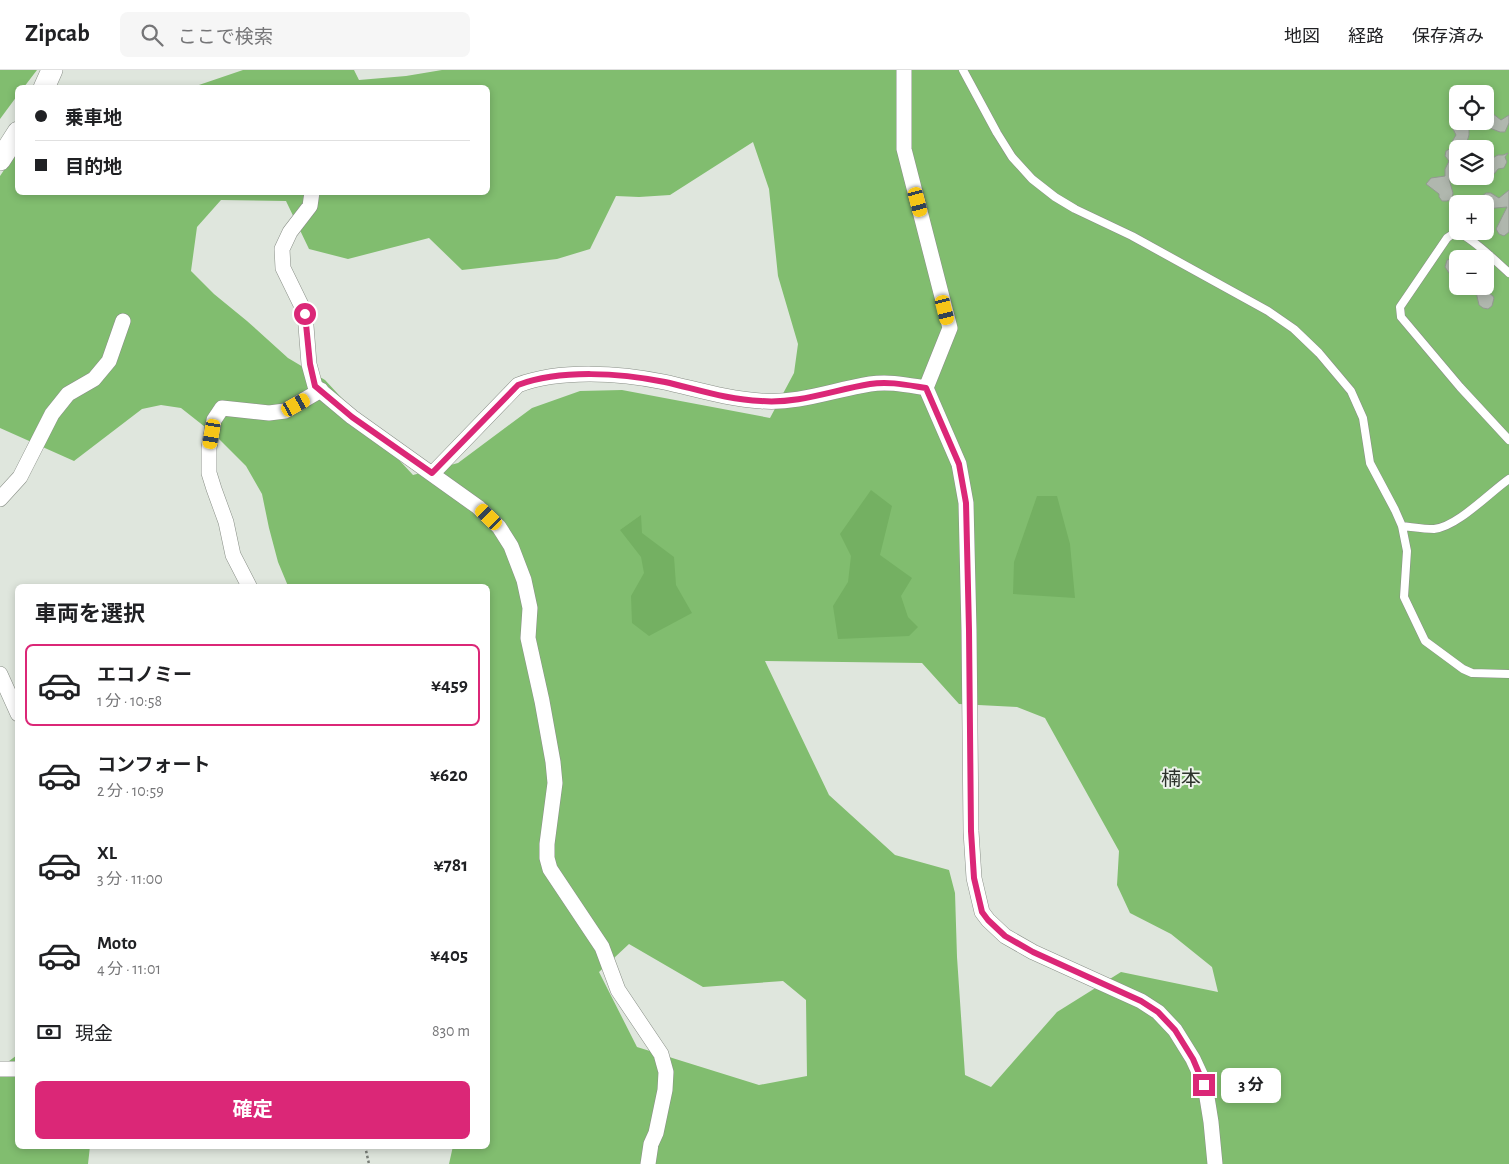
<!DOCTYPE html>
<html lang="ja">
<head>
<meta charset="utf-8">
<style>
  :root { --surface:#fff; --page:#f6f6f6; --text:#202124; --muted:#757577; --line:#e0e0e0; --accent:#db2777 }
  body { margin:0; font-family:"Alegreya Sans","Noto Sans JP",sans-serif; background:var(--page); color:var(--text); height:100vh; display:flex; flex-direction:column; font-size:19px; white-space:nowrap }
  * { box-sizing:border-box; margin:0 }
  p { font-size:16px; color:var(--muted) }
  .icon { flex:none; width:28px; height:28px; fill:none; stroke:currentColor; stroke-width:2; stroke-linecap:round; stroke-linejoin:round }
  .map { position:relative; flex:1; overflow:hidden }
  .side { position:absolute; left:15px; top:514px; width:475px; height:565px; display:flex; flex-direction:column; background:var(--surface); border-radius:8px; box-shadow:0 2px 8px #0003 }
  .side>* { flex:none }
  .guide { position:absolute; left:15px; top:15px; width:475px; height:110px; border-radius:8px; box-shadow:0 2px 8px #0003; display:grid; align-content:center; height:110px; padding:0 20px; background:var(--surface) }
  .controls { position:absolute; left:1449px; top:15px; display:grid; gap:10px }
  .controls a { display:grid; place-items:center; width:45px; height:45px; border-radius:8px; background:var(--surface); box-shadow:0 2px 8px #0003; font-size:25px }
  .end { position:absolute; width:22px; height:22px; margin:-11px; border:6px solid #db2777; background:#fff; box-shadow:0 0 0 2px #fff }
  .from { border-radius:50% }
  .bubble { position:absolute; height:35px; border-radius:8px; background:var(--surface); box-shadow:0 2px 8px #0003; font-size:16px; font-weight:700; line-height:35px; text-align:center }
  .car { position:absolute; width:15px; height:30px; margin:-15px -8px; border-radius:6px; box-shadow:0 0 4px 1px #0007; background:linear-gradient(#f5c518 24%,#345 0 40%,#f5c518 0 76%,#345 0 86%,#f5c518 0) }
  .guide b { display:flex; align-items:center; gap:18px; height:48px; font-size:19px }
  .guide b+b { border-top:1px solid var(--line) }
  .guide i { width:12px; height:12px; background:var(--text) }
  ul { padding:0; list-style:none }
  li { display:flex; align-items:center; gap:15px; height:82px; margin:0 10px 8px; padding:0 10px; border:2px solid transparent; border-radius:8px }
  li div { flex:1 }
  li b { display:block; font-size:19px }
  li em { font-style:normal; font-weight:700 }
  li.current { border-color:var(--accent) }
  li>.icon { width:45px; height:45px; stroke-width:1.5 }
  h2 { padding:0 20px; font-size:22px; line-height:60px }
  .pay { display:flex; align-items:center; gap:12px; height:55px; padding:0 20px; font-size:19px }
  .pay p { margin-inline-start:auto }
  .primary-button { display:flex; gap:10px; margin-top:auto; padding:10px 20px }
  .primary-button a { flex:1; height:58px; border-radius:8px; background:var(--accent); color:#fff; font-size:20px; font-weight:700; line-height:58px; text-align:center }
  header { display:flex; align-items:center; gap:30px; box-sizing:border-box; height:70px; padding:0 25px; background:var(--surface); border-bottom:1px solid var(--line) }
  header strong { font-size:24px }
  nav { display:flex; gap:28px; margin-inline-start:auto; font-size:18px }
  .search { width:350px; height:45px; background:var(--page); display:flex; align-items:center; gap:12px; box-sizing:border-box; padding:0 18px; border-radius:8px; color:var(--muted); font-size:19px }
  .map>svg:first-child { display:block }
</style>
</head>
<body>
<header>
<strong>Zipcab</strong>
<div class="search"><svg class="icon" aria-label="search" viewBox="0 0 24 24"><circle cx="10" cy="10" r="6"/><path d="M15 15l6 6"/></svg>ここで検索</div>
<nav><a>地図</a><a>経路</a><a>保存済み</a></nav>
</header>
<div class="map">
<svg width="1509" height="1094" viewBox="0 0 1509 1094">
  <rect width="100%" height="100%" fill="#dfe6dd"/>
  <path fill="#81bd6f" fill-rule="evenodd" d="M0 0H37L24 17 18 18 17 26 0 49Z
    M243 0H354L359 10 406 6 442 0H1509V1094H449L453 1076H488V516H288L278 492 269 458 262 424 246 396 214 364 181 338 161 335 142 339 74 391 0 358V106L17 81 18 122H488V18L193 17ZM1458 24H1485V51H1458ZM753 72 769 119 778 206 798 274 794 303 770 348 622 320 580 321 532 338 458 393 413 405 325 310 288 288 247 251 214 224 191 201 197 157 221 130 286 131 309 179 348 189 429 168 462 200 557 189 590 179 616 126 639 127 670 125ZM1458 79H1485V106H1458ZM1458 134H1485V161H1458ZM1458 189H1485V216H1458ZM765 591 922 593 959 634 1017 637 1045 648 1119 781 1117 815 1130 843 1171 864 1212 897 1218 922 1121 902 1057 942 991 1017 965 1005 957 887 955 823 949 800 895 785 829 725ZM629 874 703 917 783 911 806 930 807 1006 759 1015 637 977 599 902Z
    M17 985 18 1076H90L88 1094H0V998Z"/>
  <path fill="#74b062" d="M871 420 892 436 880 485 912 508 901 526 908 547 918 557 909 566 838 569 833 536 848 512 851 486 840 464Z
    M1037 426H1057L1070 474 1075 528 1013 524 1014 492Z
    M641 445 642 463 674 487 676 515 692 543 649 566 632 553 631 526 644 503 641 487 620 460Z"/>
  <path fill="#b0b7ae" stroke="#929990" d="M1492 43 1501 50 1509 45V53L1505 62H1500L1487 57 1483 51H1485V47L1487 45Z
    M1452 51H1469V65L1467 72 1466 79H1458V107L1449 109 1453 123 1452 129 1447 131H1442L1439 127V124L1426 114 1431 108 1445 106V99L1449 91 1445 86 1446 81 1451 78 1453 70 1456 65 1453 59Z
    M1508 83 1505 87 1507 92 1504 98 1498 99 1495 103 1490 106 1485 102V94L1493 90 1494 87 1498 85H1503Z
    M1509 120V162L1504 166 1499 164 1496 159 1507 137 1485 139V134H1481L1480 131 1482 126 1486 123H1491L1499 128Z
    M1458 187V204L1449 203 1445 197 1447 190Z
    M1476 222 1489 223 1493 226 1494 228 1492 236 1488 239 1483 238 1479 235Z"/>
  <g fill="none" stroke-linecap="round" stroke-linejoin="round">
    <defs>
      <path id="lane" d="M963 0 997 63 1012 87 1032 109 1055 127 1075 139 1132 166 1268 241 1294 259 1319 283 1351 321 1363 348 1370 393 1395 440 1402 456 1407 481 1404 527 1425 571 1463 599 1472 603 1509 604
        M1509 203C1499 194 1469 165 1458 163 1454 163 1451 165 1447 168L1400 237 1401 247 1460 317 1509 370
        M1402 456C1412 457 1423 459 1434 459 1457 457 1489 423 1509 409"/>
      <path id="street" d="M904 0V79L950 258 926 318 959 394 966 433 969 560 971 761 974 808 982 842 988 850 1005 866 1033 882 1141 931 1158 942 1175 960 1193 989 1205 1015 1211 1052 1215 1094
        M312 122 310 136 290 162 282 179 283 198 305 243 309 294 315 316 352 347 478 437 499 457 511 476 524 510 530 538 528 568 542 631 553 692 555 713 547 774V788L550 799 602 877 618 920 661 984 666 1002 665 1020 656 1063 651 1074 648 1094
        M433 403 518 315C561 299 620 303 664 312 696 319 728 329 761 331 799 334 833 320 870 314 889 311 907 315 926 318
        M0 429 20 407 52 344 68 324 94 309 109 291 123 251
        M249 516 233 485 226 452 214 419 209 403V378L214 350 222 338 269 343 285 341 321 320
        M0 604 18 644
        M0 999H18"/>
      <path id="secondary" d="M44 18 52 0
        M0 90 18 62"/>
    </defs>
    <use href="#lane" stroke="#898f87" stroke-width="9"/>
    <use href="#street" stroke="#898f87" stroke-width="16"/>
    <use href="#secondary" stroke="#898f87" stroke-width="22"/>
    <path stroke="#787d77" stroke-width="2.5" stroke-dasharray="2.5 2.5" stroke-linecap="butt" d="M365 1076 369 1094"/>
    <use href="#lane" stroke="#fff" stroke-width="8"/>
    <use href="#street" stroke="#fff" stroke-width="15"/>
    <use href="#secondary" stroke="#fff" stroke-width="21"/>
  </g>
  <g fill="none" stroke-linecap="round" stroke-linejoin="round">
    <path stroke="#db2777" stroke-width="6" d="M305 244 310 294 315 316 352 347 432 403 518 315C561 299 620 303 665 312 696 319 728 330 761 331 799 334 833 320 870 314 889 311 907 315 926 318L959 394 966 433 969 560 971 761 974 808 982 842 988 850 1005 866 1033 882 1141 931 1158 942 1175 960 1193 989 1204 1015"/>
  </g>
  <g text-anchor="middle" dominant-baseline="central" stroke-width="4" stroke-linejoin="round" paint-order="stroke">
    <g font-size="20" fill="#2c322b" stroke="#ecf3ea">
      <text x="1181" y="709">楠本</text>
    </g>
  </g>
</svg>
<div class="controls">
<a><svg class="icon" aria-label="locate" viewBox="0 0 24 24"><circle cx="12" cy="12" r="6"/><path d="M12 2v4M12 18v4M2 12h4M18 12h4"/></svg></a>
<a><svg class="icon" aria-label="layers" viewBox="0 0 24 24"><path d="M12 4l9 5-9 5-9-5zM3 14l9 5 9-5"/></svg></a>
<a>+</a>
<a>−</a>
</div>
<i class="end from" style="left:305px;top:244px"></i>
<i class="end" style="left:1204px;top:1015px"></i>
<div class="bubble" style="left:1221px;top:998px;width:60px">3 分</div>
<i class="car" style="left:918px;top:132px;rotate:165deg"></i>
<i class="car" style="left:945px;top:240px;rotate:166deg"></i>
<i class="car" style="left:296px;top:335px;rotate:61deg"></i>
<i class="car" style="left:212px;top:364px;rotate:190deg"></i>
<i class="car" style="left:489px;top:447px;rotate:314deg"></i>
<div class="guide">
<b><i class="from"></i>乗車地</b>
<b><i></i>目的地</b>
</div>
<section class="side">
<h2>車両を選択</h2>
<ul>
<li class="current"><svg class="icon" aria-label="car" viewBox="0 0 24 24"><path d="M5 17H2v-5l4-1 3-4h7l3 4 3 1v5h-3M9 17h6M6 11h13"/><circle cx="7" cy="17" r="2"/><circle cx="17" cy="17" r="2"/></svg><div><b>エコノミー</b><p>1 分 · 10:58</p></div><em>¥459</em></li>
<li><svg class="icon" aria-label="car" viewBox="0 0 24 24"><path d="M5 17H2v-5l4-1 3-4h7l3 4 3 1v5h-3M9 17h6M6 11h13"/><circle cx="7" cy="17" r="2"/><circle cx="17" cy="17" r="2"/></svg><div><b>コンフォート</b><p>2 分 · 10:59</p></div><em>¥620</em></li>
<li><svg class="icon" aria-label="car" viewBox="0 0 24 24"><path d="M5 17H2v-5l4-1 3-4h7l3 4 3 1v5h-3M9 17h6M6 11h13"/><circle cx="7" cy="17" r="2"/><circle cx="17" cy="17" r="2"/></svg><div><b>XL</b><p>3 分 · 11:00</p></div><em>¥781</em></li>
<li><svg class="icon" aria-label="car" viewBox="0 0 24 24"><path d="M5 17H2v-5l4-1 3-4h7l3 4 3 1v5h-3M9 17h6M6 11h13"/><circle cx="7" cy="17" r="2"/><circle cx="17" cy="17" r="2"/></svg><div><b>Moto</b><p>4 分 · 11:01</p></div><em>¥405</em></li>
</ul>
<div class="pay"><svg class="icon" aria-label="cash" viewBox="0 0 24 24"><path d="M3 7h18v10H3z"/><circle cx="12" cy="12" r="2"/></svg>現金<p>830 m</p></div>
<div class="primary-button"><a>確定</a></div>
</section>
</div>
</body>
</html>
